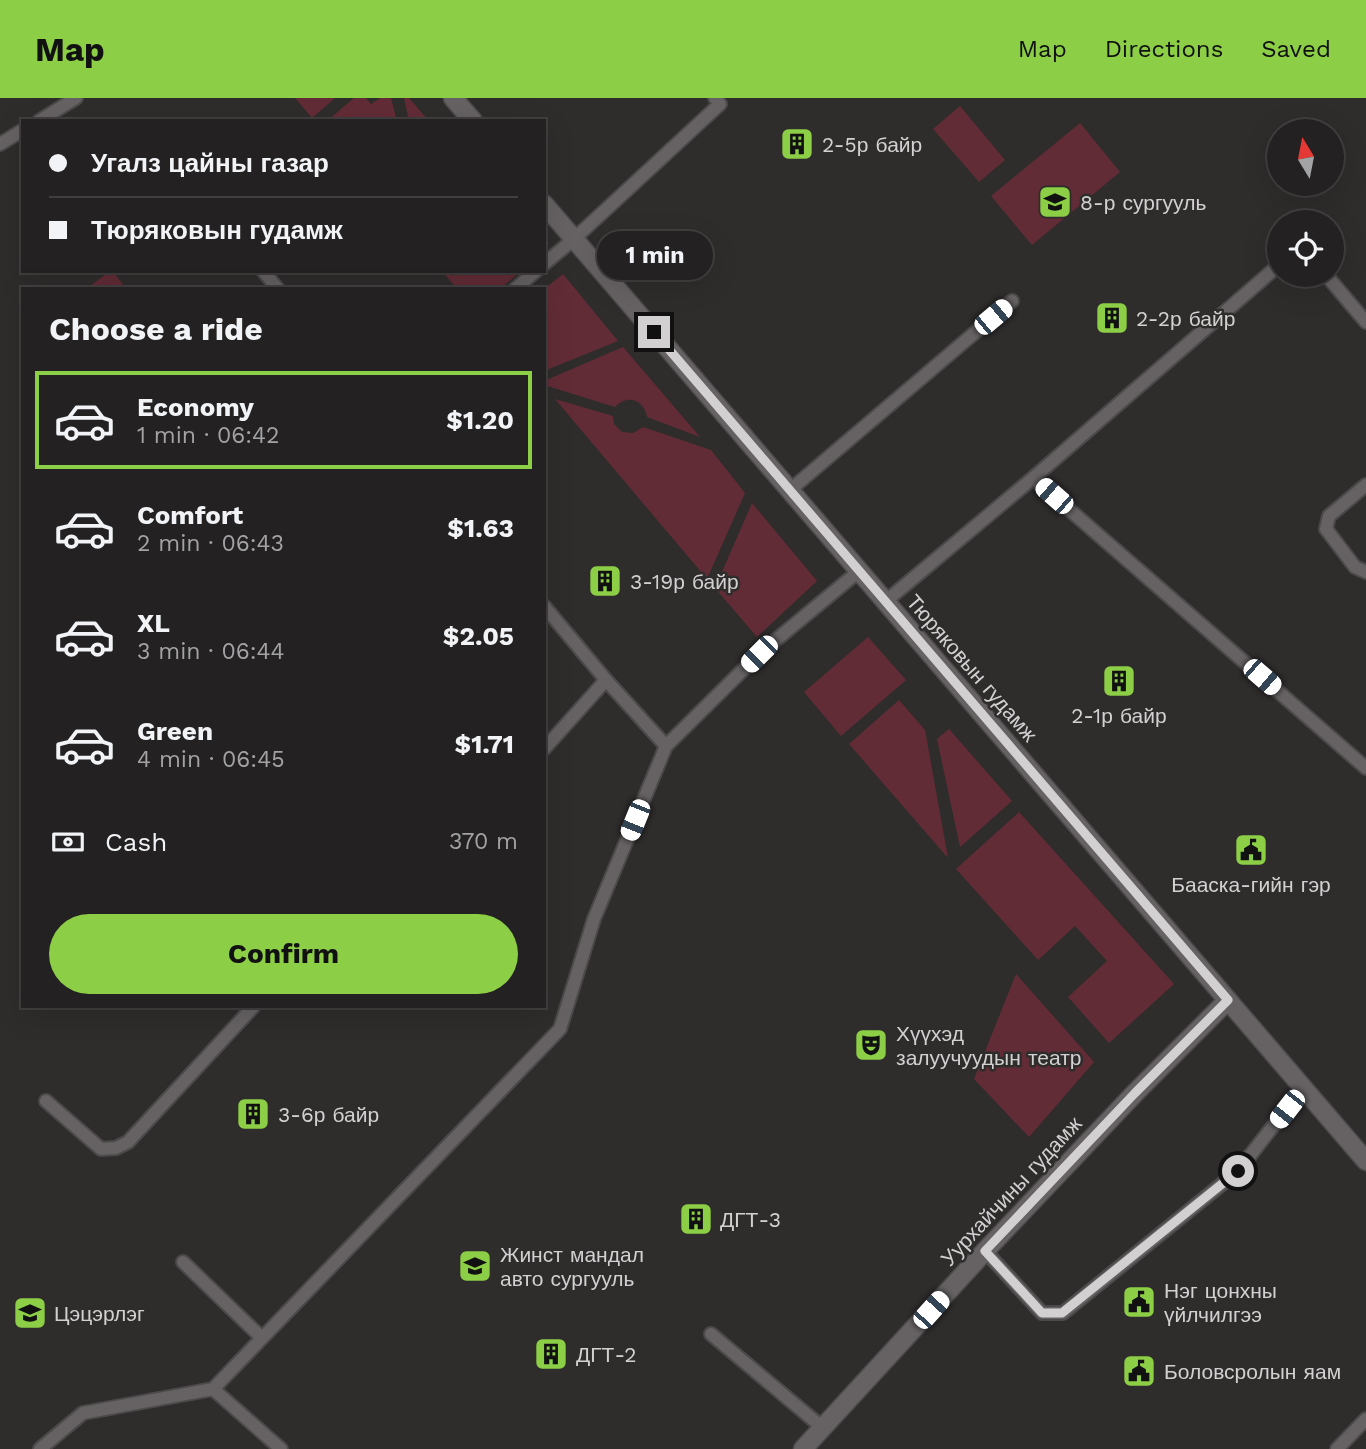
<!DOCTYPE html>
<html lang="en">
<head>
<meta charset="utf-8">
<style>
  :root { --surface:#232121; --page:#2f2e2e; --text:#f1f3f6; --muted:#a3a3a5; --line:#403e3f; --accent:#8cce45 }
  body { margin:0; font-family:"Work Sans",sans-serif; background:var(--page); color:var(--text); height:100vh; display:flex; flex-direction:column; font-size:26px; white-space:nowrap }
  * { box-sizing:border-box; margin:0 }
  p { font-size:23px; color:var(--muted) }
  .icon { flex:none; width:38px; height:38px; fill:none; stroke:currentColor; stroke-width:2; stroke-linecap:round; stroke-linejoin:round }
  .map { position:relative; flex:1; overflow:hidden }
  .side { position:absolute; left:21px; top:189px; width:525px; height:721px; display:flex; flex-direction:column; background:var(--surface); border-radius:0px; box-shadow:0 7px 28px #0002,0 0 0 2px var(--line) }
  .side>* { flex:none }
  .banner { position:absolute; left:21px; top:21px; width:525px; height:154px; border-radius:0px; box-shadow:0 7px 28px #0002,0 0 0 2px var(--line); display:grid; align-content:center; height:154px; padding:0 28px; background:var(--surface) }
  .needle { width:46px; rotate:350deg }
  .fabs { position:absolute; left:1267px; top:21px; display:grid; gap:14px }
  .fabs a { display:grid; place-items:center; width:77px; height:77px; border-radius:50%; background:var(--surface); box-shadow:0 7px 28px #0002,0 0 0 2px var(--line); font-size:35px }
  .end { position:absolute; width:32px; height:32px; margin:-16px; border:9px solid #d2d0d1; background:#111; box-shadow:0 0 0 4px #111 }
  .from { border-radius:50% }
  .bubble { position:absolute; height:49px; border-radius:24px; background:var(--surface); box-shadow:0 7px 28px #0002,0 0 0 2px var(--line); font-size:23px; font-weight:700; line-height:49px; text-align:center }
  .car { position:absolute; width:21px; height:42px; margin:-21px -10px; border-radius:9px; box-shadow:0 0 5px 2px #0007; background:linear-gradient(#fff 24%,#345 0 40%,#fff 0 76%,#345 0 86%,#fff 0) }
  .banner b { display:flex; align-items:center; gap:24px; height:66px; font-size:26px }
  .banner b+b { border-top:2px solid var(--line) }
  .banner i { width:18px; height:18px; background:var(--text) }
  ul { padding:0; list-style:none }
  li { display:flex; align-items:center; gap:21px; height:98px; margin:0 14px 10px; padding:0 14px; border:4px solid transparent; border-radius:0px }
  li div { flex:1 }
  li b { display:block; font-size:26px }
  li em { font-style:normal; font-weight:700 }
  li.selected { border-color:var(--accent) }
  li>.icon { width:63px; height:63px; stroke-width:1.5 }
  h2 { padding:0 28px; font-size:32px; line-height:84px }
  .pay { display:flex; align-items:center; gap:18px; height:77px; padding:0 28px; font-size:26px }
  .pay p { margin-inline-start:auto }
  .action { display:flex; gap:14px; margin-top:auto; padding:14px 28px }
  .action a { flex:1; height:80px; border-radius:42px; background:var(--accent); color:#111; font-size:28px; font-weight:700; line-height:80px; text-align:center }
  header { display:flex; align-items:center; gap:42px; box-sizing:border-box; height:98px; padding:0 35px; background:var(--accent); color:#111 }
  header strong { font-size:33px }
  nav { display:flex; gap:38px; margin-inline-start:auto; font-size:24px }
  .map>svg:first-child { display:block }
</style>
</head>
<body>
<header>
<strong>Map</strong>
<nav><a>Map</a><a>Directions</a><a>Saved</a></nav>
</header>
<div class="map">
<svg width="1366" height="1351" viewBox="0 0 1366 1351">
  <rect width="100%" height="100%" fill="#2f2c2c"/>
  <path fill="#622c36" d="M295 0H335L312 20Z
    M354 0H366L371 6 380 0H391L397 23H327Z
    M404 0H409L429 23H409Z
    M960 8 1005 62 979 84 933 31Z
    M1080 25 1120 74 1032 147 991 98Z
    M110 173H113L126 191H86Z
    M442 173H521L500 191H457Z
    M563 176 618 243 544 273V191Z
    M623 249 700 339 647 319C644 301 627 296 615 309L544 287V283Z
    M555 301 613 318 614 326 622 334 633 335 643 329 711 352 745 395 707 481Z
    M752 405 817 483 757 539 715 490Z
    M868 539 906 582 841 638 804 594Z
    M899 602 925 632 948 760 849 646Z
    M949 631 1012 703 960 749 937 641Z
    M1019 714 1174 886 1109 945 1068 899 1107 863 1075 828 1038 862 956 771Z
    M1016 876 1094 964 1029 1039 974 981Z"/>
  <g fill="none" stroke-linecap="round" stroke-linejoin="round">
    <defs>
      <path id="service" d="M39 23 76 0
        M0 46 23 32
        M544 166 574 141 720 6 715 0
        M263 173 278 191
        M1326 177 1366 224
        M515 191 536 173
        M1033 380 1366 670
        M1366 387 1329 418 1326 431 1355 469 1366 474
        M790 392 1012 203
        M886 503 1033 380 1279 167
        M544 508 606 582 666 648 759 556 859 473
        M544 651 606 582
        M46 1003 101 1051 116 1050 128 1044 254 908
        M985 1153 1042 1215H1063L1238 1073 1303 990
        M183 1164 262 1240
        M711 1236 823 1330
        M213 1291 281 1351
        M40 1351 83 1315 213 1291 560 931 594 821 666 648
        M1337 1351 1366 1321"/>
      <path id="minor" d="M453 0 473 23
        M544 106 1366 1063
        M803 1351 985 1153 1135 995 1228 902"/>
    </defs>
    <use href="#service" stroke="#4b4949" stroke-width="16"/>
    <use href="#minor" stroke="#4b4949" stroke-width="21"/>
    <use href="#service" stroke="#666263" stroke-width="12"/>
    <use href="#minor" stroke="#666263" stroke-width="18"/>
  </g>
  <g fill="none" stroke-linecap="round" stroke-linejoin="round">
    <path stroke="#d2d0d1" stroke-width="9" d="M654 234 1228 902 1135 995 985 1153 1042 1215H1062L1238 1073"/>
  </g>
  <defs>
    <symbol id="building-square" viewBox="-11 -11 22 22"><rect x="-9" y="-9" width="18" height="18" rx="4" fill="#8cce45" stroke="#2f2c2c"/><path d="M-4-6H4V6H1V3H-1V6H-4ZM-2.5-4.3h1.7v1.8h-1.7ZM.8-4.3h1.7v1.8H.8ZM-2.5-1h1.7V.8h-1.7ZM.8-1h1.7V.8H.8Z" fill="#111"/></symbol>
    <symbol id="school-square" viewBox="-11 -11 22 22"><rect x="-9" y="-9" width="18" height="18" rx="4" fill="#8cce45" stroke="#2f2c2c"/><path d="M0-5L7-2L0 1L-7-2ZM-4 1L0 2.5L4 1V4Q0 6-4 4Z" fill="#111"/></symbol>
    <symbol id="civic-square" viewBox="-11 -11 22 22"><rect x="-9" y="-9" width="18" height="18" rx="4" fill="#8cce45" stroke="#2f2c2c"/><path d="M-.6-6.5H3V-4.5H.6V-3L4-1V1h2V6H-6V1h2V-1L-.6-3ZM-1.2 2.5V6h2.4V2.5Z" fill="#111"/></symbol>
    <symbol id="theatre-square" viewBox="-11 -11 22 22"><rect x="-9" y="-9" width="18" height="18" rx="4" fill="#8cce45" stroke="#2f2c2c"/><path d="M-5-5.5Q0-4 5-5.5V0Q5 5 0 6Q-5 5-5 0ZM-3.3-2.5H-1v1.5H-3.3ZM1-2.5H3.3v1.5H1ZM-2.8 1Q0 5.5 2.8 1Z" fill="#111"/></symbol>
  </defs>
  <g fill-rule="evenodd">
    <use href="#building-square" x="778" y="27" width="38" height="38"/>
    <use href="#school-square" x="1036" y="85" width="38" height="38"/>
    <use href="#building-square" x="1093" y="201" width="38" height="38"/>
    <use href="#building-square" x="586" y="464" width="38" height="38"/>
    <use href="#building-square" x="1100" y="564" width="38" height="38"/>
    <use href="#civic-square" x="1232" y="733" width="38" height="38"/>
    <use href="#theatre-square" x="852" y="928" width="38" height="38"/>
    <use href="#building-square" x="234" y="997" width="38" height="38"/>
    <use href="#building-square" x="677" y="1102" width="38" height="38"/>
    <use href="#school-square" x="456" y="1149" width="38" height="38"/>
    <use href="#civic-square" x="1120" y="1185" width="38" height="38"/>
    <use href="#school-square" x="11" y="1196" width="38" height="38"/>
    <use href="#building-square" x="532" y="1237" width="38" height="38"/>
    <use href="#civic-square" x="1120" y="1254" width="38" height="38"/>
  </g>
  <g text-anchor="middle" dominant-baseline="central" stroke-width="5" stroke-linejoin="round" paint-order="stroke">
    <g font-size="21" fill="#d2d0d1" stroke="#2f2c2c" text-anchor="start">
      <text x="822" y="46">2-5р байр</text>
      <text x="1080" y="104">8-р сургууль</text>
      <text x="1136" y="220">2-2р байр</text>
      <text x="630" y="483">3-19р байр</text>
      <text x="1119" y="617" text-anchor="middle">2-1р байр</text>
      <text x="1251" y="786" text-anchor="middle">Бааска-гийн гэр</text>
      <text x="896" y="935">Хүүхэд<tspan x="896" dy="24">залуучуудын театр</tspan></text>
      <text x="278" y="1016">3-6р байр</text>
      <text x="720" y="1121">ДГТ-3</text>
      <text x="500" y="1156">Жинст мандал<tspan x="500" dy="24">авто сургууль</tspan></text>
      <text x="1164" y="1192">Нэг цонхны<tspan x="1164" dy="24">үйлчилгээ</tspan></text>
      <text x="54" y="1215">Цэцэрлэг</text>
      <text x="576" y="1256">ДГТ-2</text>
      <text x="1164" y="1273">Боловсролын яам</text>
    </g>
    <g font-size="21" fill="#d2d0d1" stroke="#2f2c2c">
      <text transform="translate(972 570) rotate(49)">Тюряковын гудамж</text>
      <text transform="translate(1011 1093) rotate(-47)">Уурхайчины гудамж</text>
    </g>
  </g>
</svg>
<div class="fabs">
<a><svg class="needle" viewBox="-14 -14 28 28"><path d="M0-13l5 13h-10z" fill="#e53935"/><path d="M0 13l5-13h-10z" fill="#a3a3a5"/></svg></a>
<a><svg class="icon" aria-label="locate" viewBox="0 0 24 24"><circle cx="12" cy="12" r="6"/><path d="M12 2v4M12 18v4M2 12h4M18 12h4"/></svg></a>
</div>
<i class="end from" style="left:1238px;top:1073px"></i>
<i class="end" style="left:654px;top:234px"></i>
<div class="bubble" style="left:597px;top:133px;width:116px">1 min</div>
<i class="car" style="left:993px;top:219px;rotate:50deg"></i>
<i class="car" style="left:1054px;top:398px;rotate:311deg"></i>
<i class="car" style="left:759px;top:556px;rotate:225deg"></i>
<i class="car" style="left:1262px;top:579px;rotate:131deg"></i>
<i class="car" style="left:635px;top:722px;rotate:202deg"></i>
<i class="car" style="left:1287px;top:1011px;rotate:218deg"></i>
<i class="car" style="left:931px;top:1212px;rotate:42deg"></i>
<div class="banner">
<b><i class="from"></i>Угалз цайны газар</b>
<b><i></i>Тюряковын гудамж</b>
</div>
<section class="side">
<h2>Choose a ride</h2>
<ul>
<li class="selected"><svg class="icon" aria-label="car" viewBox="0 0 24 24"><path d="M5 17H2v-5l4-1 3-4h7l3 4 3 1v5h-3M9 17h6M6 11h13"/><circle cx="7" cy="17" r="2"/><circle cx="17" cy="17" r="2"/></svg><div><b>Economy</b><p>1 min · 06:42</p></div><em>$1.20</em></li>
<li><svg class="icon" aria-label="car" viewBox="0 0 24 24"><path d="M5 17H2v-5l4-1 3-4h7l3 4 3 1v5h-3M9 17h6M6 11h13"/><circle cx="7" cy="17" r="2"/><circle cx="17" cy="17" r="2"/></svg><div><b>Comfort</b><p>2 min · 06:43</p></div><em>$1.63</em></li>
<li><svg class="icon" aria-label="car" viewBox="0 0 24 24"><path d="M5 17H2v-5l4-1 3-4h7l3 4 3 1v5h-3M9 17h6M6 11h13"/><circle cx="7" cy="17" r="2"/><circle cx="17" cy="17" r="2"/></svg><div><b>XL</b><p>3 min · 06:44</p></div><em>$2.05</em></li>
<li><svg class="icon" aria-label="car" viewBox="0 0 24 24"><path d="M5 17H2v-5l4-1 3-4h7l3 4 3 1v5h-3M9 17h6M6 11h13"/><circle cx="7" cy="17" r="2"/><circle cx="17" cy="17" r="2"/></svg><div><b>Green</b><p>4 min · 06:45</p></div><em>$1.71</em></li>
</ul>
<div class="pay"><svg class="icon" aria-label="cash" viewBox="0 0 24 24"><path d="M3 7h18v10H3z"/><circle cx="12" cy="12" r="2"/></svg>Cash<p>370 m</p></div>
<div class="action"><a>Confirm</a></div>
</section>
</div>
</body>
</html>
